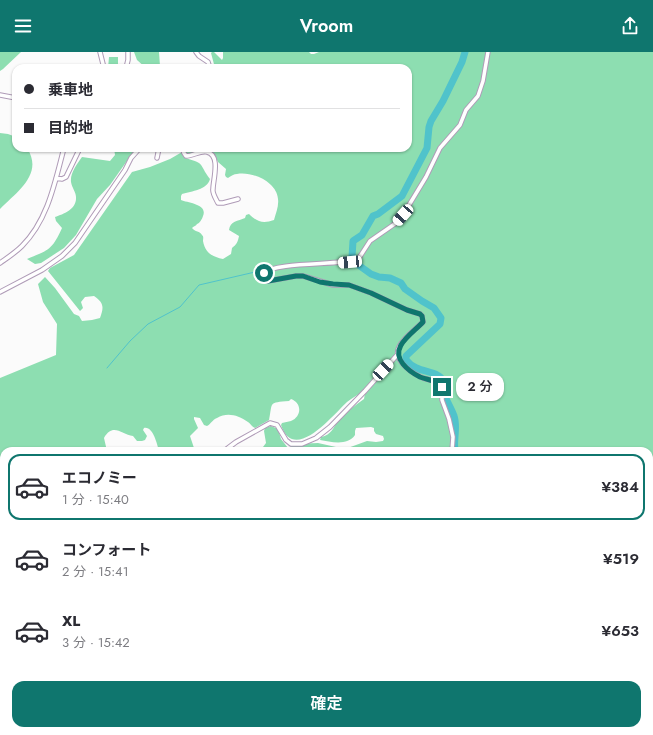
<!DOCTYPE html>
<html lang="ja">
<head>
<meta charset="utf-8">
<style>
  :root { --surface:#fff; --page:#f2f2f3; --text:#2b2b33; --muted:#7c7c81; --line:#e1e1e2; --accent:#0f766e }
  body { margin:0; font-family:Jost,"Noto Sans JP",sans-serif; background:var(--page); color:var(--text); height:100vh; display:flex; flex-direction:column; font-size:15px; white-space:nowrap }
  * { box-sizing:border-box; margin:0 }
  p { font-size:13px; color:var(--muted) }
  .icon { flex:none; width:22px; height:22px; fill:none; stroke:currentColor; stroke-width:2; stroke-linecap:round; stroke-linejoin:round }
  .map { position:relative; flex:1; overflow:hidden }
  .details { position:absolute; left:0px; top:395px; width:653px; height:288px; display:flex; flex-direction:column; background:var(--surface); border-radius:12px 12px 0 0; box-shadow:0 1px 3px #0004 }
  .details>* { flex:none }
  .guide { position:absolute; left:12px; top:12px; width:400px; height:88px; border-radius:12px; box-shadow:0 1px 3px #0004; display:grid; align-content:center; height:88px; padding:0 12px; background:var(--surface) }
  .end { position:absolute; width:18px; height:18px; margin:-9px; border:5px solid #0f766e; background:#fff; box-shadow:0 0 0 2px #fff }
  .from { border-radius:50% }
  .bubble { position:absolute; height:28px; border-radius:12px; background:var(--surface); box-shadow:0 1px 3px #0004; font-size:13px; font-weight:600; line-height:28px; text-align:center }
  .car { position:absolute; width:12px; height:24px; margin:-12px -6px; border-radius:5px; box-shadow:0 0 3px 1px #0007; background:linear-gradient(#fff 24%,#345 0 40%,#fff 0 76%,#345 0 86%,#fff 0) }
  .guide b { display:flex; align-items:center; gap:14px; height:38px; font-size:15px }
  .guide b+b { border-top:1px solid var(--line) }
  .guide i { width:10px; height:10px; background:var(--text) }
  ul { padding:7px 0 0; list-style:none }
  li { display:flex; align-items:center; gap:12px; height:66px; margin:0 8px 6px; padding:0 4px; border:2px solid transparent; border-radius:12px }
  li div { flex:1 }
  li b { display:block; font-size:15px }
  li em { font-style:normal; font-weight:600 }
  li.selected { border-color:var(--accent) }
  li>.icon { width:36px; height:36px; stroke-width:1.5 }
  .action { display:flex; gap:8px; margin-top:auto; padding:8px 12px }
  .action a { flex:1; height:46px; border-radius:12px; background:var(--accent); color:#fff; font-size:16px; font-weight:600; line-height:46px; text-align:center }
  header { display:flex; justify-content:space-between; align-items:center; height:52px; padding:0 12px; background:var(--accent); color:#fff; font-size:18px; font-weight:600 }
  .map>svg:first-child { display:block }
</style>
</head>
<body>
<header><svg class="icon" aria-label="menu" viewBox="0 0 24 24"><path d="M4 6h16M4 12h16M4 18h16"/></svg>Vroom<svg class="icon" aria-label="share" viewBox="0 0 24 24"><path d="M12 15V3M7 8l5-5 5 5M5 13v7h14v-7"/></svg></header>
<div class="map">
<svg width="653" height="683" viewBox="0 0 653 683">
  <rect width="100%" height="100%" fill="#fbfbfb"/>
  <path fill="#8ddeb1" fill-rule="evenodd" d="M0 0H21L3 17 0 19Z
    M134 0H159L160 14 169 16H146L137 8Z
    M212 0H214L222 8 223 6V0H309L311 2H314L319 0H653V662L649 656V399H260L266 391 264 379 265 376 271 374 278 377 281 387 288 396 295 392 318 391 345 397 367 389 376 390 383 389 384 387 383 384 376 382 374 379V376L371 375 356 376 355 379V383C348 394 331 390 320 388L321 385C332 383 333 375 339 368 347 360 355 353 364 347L365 341 363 340C357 343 352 346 347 350 333 363 294 412 281 373L282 371C285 370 288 370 291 369 302 364 302 351 291 347L289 349C268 351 273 349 269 368L255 376C251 374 251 372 248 370 238 363 227 360 217 366 212 368 211 372 207 374L204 373 200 366 194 365V367L198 376 190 384 195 399H159C157 392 153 374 144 376L143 378 147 384 145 388 142 389H137L133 384C122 383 113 370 104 386L107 399H4V679H413L414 683H0V326L56 303 57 272 43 250 38 232 45 225 55 236 74 262 79 264 82 269 92 268 100 266C104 255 104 251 94 244L85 245 81 250 83 256 80 259 48 219 50 216 74 203 132 120 150 115 170 107 189 96H408V16H215L211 1ZM207 101 214 102 218 110 226 117 225 123 226 125 228 126C231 124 234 122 237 122 252 119 277 130 278 147 279 154 276 161 274 168 263 172 257 170 249 162L246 163 245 166C238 169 230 169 229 178L239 184C238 190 236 193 232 196L231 202 223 207C213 205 205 201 203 189 203 186 204 185 202 183 200 179 195 180 192 176 194 174 196 174 197 172 200 171 202 167 203 164 208 152 188 151 181 148V144L182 142C192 139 207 138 210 127 198 111 206 112 185 106L184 104Z
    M109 5H118V16H108Z
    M0 81 8 82 16 85V96H27C44 122 17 140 0 157Z
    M114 96H136L110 133 97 147 76 183 64 196 41 211 35 212 27 207C49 198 52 198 62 176L56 169 55 165C64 162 77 157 76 145 76 140 72 136 71 130 70 121 77 112 82 105L110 109 115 103Z
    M506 679H579L576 683H506Z
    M601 679H639L640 681 647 683H601Z"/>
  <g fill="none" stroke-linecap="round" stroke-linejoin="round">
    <path stroke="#50c3cb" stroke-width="1" d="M346 208 349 206 352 205
      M107 316 130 289 148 272 180 255 199 233 268 217
      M317 683 320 679"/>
    <path stroke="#50c3cb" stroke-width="7" d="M455 399C453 388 458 375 454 364 451 354 439 339 443 328 436 317 417 322 406 308V304L440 272 441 266 434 256 422 249 405 237 401 231 390 226 379 225 371 222 357 212 352 205 353 189 362 183 373 164 378 162 402 144 427 96 429 75 431 69 443 49 462 10 465 0
      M503 683 504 679"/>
    <defs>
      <path id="street" d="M100 0 104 16
        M196 0 199 4 208 10 210 16
        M126 16 128 8V0
        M0 43 16 46
        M182 96 184 101 186 104C193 104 201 98 207 100 221 103 213 128 213 137 212 141 216 147 218 151H223L238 147
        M157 106 159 96
        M56 126 62 127 66 125 80 96
        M0 211C7 206 15 201 22 194 48 168 55 130 64 96
        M0 240 42 218 62 204 75 191 125 118 131 106 140 96
        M224 399 236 390 270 371 277 373 286 388 291 392H302L316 386 330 375 365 339 398 302
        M452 399 453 385 449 367 442 348V335C438 329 430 328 423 326 413 322 392 308 399 295 404 285 415 278 423 270L422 264 420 262 407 258 371 241 349 233H333L303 224H296L268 229 264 228V221C274 210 337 213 356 208L359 206 370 189 396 171 403 163 426 125 440 96 460 73 466 58 478 44 483 29 488 0
        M0 427 4 428
        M649 626 653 627
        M0 634 4 633
        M649 646 653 645
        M649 661 653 666
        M0 665 4 662
        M649 669 653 675
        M424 681V683
        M481 683 483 679"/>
    </defs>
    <use href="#street" stroke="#af9bb7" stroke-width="5.5"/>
    <use href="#street" stroke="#fff" stroke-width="3.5"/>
  </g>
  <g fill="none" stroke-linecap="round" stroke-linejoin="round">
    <path stroke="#0f766e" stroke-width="5" d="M264 221V228L268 229 296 224H303L320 230 333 232 349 233 371 241 407 258 420 262 422 264 423 270C412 282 389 295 403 312 407 317 414 322 420 325 427 328 438 328 442 335"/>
  </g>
</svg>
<i class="end from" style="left:264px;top:221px"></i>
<i class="end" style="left:442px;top:335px"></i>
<div class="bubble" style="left:456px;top:321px;width:48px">2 分</div>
<i class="car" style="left:403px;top:163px;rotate:222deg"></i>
<i class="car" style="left:350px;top:210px;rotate:265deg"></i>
<i class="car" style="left:383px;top:318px;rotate:43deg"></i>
<div class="guide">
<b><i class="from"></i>乗車地</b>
<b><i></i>目的地</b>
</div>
<section class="details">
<ul>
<li class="selected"><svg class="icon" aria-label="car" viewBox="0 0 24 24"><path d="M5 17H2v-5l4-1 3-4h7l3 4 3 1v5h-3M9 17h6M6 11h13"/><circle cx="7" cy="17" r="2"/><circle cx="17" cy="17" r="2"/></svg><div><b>エコノミー</b><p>1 分 · 15:40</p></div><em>¥384</em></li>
<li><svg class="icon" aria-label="car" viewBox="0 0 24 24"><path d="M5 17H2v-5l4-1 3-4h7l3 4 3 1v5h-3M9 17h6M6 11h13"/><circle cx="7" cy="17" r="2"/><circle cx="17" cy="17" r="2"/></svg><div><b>コンフォート</b><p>2 分 · 15:41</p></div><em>¥519</em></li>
<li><svg class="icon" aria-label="car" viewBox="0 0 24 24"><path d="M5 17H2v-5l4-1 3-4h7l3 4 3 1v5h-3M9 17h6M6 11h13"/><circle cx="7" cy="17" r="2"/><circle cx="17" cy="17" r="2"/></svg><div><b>XL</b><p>3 分 · 15:42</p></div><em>¥653</em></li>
</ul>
<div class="action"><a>確定</a></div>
</section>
</div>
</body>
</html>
